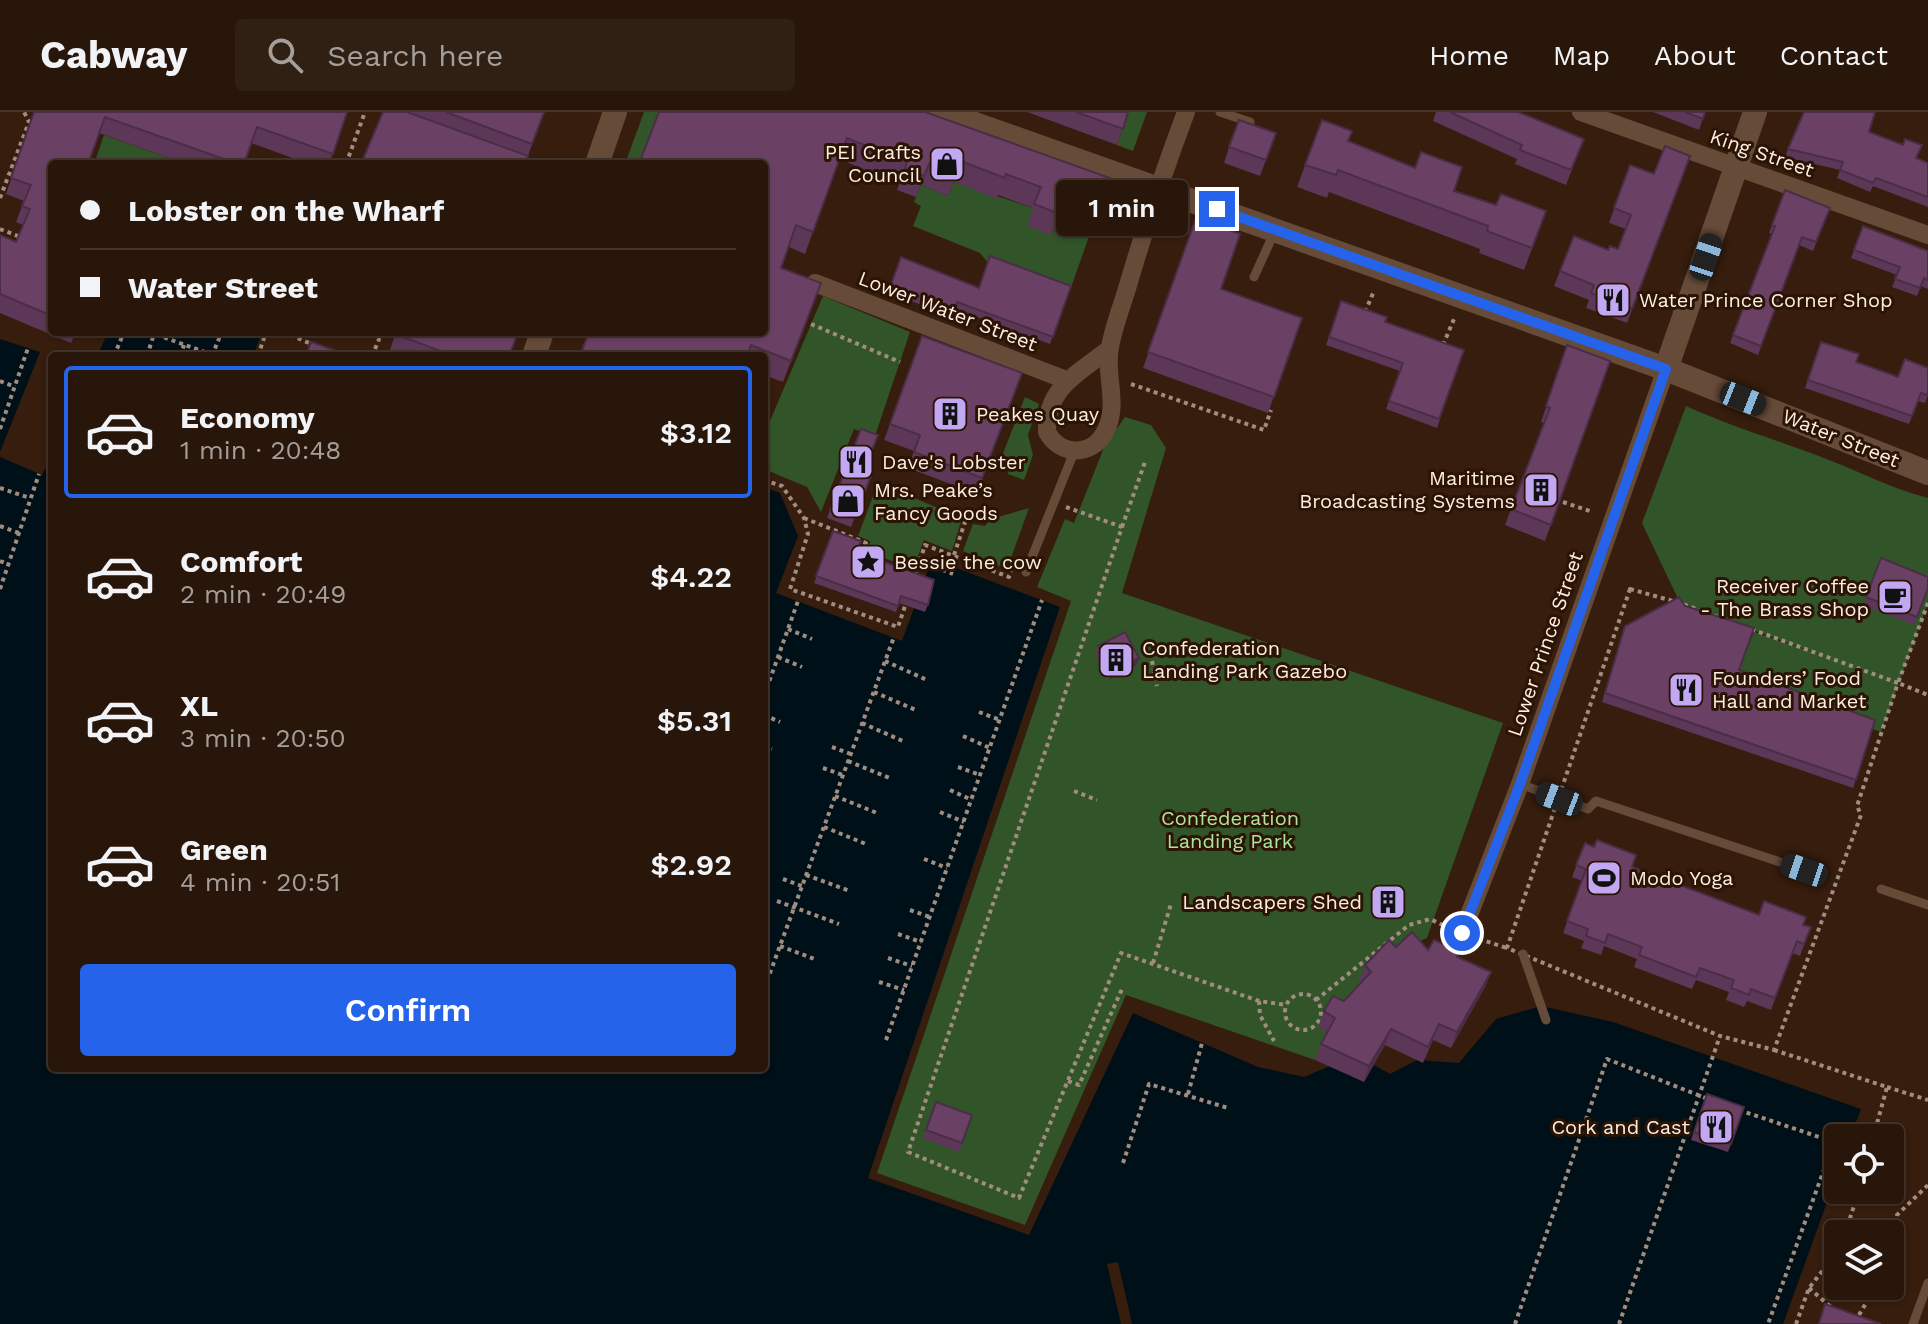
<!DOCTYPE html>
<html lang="en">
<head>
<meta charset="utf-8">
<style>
  :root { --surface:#28160a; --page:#301f13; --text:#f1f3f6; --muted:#a59f9c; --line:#44352b; --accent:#2563eb }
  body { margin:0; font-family:"Work Sans",sans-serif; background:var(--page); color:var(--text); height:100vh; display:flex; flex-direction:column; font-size:30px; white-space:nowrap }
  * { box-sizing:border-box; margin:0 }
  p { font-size:26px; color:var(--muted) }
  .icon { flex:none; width:44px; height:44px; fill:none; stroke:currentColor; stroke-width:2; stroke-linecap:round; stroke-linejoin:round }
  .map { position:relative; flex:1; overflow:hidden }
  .side { position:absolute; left:48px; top:240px; width:720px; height:720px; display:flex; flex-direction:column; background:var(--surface); border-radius:8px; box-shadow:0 2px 6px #0004,0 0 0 2px var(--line) }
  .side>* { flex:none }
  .hud { position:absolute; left:48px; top:48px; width:720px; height:176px; border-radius:8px; box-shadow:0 2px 6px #0004,0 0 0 2px var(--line); display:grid; align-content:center; height:176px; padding:0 32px; background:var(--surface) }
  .fabs { position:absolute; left:1824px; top:1012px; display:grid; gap:16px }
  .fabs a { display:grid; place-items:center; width:80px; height:80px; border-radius:8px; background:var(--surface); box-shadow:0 2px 6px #0004,0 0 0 2px var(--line); font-size:40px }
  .end { position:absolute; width:36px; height:36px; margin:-18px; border:10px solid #2563eb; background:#fff; box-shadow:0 0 0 4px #fff }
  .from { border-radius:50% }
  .bubble { position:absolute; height:56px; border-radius:8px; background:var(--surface); box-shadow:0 2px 6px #0004,0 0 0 2px var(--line); font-size:26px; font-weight:600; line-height:56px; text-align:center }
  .car { position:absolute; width:24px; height:48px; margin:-24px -12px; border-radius:10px; box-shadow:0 0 6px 2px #0007; background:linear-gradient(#222 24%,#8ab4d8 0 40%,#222 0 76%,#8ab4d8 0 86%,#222 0) }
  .hud b { display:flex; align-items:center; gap:28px; height:76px; font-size:30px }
  .hud b+b { border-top:2px solid var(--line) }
  .hud i { width:20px; height:20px; background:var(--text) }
  ul { padding:14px 0 0; list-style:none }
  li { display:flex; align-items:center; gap:24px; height:132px; margin:0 16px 12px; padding:0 16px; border:4px solid transparent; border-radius:8px }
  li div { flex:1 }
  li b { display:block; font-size:30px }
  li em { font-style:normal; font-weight:600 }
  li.current { border-color:var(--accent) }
  li>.icon { width:72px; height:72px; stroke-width:1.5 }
  .action { display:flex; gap:16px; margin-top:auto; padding:16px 32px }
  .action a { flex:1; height:92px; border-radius:8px; background:var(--accent); color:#fff; font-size:32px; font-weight:600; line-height:92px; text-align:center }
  header { display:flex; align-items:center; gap:48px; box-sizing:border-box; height:112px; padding:0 40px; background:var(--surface); border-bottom:2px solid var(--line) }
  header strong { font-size:38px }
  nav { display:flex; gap:44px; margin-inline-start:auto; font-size:28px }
  .search { width:560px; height:72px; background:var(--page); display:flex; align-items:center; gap:20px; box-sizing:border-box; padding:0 28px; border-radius:8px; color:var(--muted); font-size:30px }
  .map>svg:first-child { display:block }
</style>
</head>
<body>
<header>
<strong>Cabway</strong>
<div class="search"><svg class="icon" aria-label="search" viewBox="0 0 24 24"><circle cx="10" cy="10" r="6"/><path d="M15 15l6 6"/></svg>Search here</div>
<nav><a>Home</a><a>Map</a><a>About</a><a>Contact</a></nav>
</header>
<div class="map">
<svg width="1928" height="1212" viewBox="0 0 1928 1212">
  <rect width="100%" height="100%" fill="#361d0d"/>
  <path fill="#315429" d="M644 0H660L640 52H625Z
    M1128 0H1147L1133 39 1117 33Z
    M104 23 186 52H94Z
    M954 70 1033 96 1051 123 1058 107 1091 119 1069 181 988 151 980 141 913 114 921 94 914 90 921 73 948 84Z
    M823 184 910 220 875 324 854 317 821 400 807 375 764 357V323Z
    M1025 285 1039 292 1028 323 1033 343 1024 368 1008 362 1009 353 1000 349Z
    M1686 294C1730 314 1774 327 1819 344 1856 358 1890 376 1928 386V491L1881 620 1736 566 1754 520 1821 543 1680 491 1642 411Z
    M1125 305 1151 313 1166 336 1122 481 1503 611 1427 826C1379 846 1340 903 1315 948L1126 883 1025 1113 877 1061 1071 489 1037 475 1065 407 1074 411 1105 333Z
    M878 371 962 406 952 439 924 428 913 457 868 440 870 429 858 424Z
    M1029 396 1007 457 963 439 973 412 985 414 991 407Z"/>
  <path fill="#001018" d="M108 220H262L253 244H97Z
    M0 227 40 240 0 340Z
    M52 343V956H764V375L780 381 798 424 776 481 902 529 932 447 1060 495 868 1066 1029 1123 1133 901 1258 955 1304 965 1356 943 1390 962 1417 948 1459 951 1496 907 1541 894 1613 910 1861 997 1850 1026H1838V1060L1783 1212H0V345L42 363Z"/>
  <path fill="#361d0d" d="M1118 1150 1132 1212H1121L1107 1152Z"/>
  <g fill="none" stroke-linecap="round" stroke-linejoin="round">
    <path stroke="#a18d7f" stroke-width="4" stroke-dasharray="4 4" stroke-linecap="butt" d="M346 52 365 0
      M0 86 29 10 24 0
      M0 117 20 125
      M1365 200 1374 179
      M811 212 900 250
      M149 220 213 243
      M283 220 314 233
      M1443 233 1454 207
      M375 237 382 220
      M114 244 124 220
      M147 244 154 222
      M180 244 184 233
      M212 244 220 224
      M258 244 266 220
      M0 269 15 275
      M1131 272 1264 318 1271 298
      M0 317 28 236
      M764 368 782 374 804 406 808 422 790 477 898 515 906 491
      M51 370 52 367
      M0 376 30 386
      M1563 390 1593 400
      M1066 395 1122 415 908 1040 1019 1086 1121 841 1259 889 1286 893
      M804 406 866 431 861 444
      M0 414 19 421
      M1122 415 1145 350
      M954 443 967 404
      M0 449 8 452
      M920 449 953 462
      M915 464 925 433 1009 465 1011 459
      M0 477 39 362
      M1630 477 1680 491 1898 571 1857 694 1861 703 1774 938 1720 924 1507 836Z
      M1928 491 1898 571 1928 583
      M788 517 812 527
      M778 545 802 555
      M885 549 927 568
      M1152 549 1157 574
      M874 580 918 599
      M764 584 798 489
      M979 600 1000 608
      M764 603 780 610
      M862 611 905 630
      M963 624 990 636
      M764 634 772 637
      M832 635 851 642
      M848 649 892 667
      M958 655 980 663
      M823 656 843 663
      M950 678 972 688
      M1074 679 1097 688
      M835 684 877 701
      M940 700 964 710
      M824 715 866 732
      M924 747 947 756
      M806 763 850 779
      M783 767 802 774
      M777 789 839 812
      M910 798 930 805
      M898 822 921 830
      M1479 827 1507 836
      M780 834 817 848
      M888 846 912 854
      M1153 851 1171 792
      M767 869 894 525
      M879 870 904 878
      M1285 900a18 18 0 1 1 36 0a18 18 0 1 1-36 0Z
      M1316 888 1409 813 1430 807 1445 814
      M1259 889 1260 903 1274 929
      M886 928 1042 488
      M1774 938 1887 975 1873 1026
      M1068 969 1079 973 1122 877
      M1887 975 1928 988
      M1188 982 1202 931
      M1739 998 1834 1030 1768 1212
      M1123 1051 1149 972 1228 996
      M1845 1122 1859 1078
      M1890 1127 1897 1103 1928 1073
      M1809 1176 1832 1196
      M1859 1203 1876 1174
      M1515 1212 1607 947 1708 987
      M1619 1212 1720 924
      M1796 1212 1809 1176 1838 1139"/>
    <path stroke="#674b39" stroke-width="9" d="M1220 0 1250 10
      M1254 165 1274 121
      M1026 460 1074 340
      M1520 672 1588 697 1596 689 1804 758
      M1881 777 1928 793
      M1523 842 1546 908
      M1913 1212 1928 1171"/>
    <path stroke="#674b39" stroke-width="18" d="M1581 0 1928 123
      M815 171 1066 268
      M1109 237C1078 262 1046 275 1047 320 1060 344 1092 345 1105 320 1120 292 1104 263 1110 235 1114 213 1123 191 1129 170 1146 112 1165 56 1186 0
      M1462 821 1520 672 1666 257"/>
    <path stroke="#674b39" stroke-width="24" d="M941 0 1666 257 1928 361
      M597 52 615 0
      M534 244 542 220
      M1666 257 1755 0"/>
  </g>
  <path fill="#5c3757" d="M34 0H347L329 52H309L251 31 244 52H186L99 21 52 52V220H76L71 231 0 201V123L16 130 23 113 16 110 24 89 6 82Z
    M383 0H544L525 52Z
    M925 0 1110 66 1091 119 1058 107 1051 123 1027 114 1033 96 998 83 997 87 954 70 948 84 921 73 916 85 897 78 899 72 839 47 805 142 789 135 781 156 821 171 783 270 764 263V244H580L764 52Z
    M1027 0H1128L1117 33Z
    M1436 0H1518L1584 27 1566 73 1515 52 1517 47 1433 9Z
    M1653 0H1705L1699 18Z
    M1322 8 1348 29 1454 79 1496 93 1546 99 1524 158 1479 141 1480 137 1329 80 1327 86 1297 75Z
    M1869 20 1928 51V95L1873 74 1870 80 1837 66 1840 58 1785 45 1788 37Z
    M1276 21 1260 64 1224 51 1229 35Z
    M1690 44 1627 211 1586 196 1589 188 1554 174 1560 159 1608 138 1618 137 1626 117 1609 111 1630 53 1654 62Z
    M1785 78 1830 96 1813 139 1799 133 1758 243 1730 231 1772 122 1769 121Z
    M1196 106 1221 177 1302 206 1268 301 1143 256Z
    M1863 114 1928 139V177L1921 174 1917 184 1892 175 1897 163 1851 146Z
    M901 145 979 176 1071 174 1050 232 955 197 952 205 888 180Z
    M1341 189 1385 210 1464 238 1437 316 1386 297 1400 259 1326 233Z
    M396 220 509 244H406L390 238Z
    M922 224 1022 261 977 382 908 356 914 339 884 328Z
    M1821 230 1856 250 1928 283 1925 291 1918 289 1909 312 1805 276Z
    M1567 233 1610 249 1545 429 1505 413 1544 311 1541 310Z
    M861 317 863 360 871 364 851 415 827 406Z
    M833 419 857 440 928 493 925 500 899 491 896 500 814 471Z
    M1881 446 1928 477 1914 513 1863 493Z
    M1685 494 1739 558 1875 608 1853 676 1602 590 1622 522Z
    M1098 534 1139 546 1136 554 1109 568 1095 542Z
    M1585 731 1632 755 1759 803 1803 813 1811 815 1800 844 1792 841 1771 898 1747 889 1744 895 1726 888 1729 880 1696 868 1692 877 1634 855 1637 847 1604 834 1601 843 1581 836 1584 829 1563 821 1582 769 1572 765Z
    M1396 835 1428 838 1457 845 1491 860 1485 875 1451 936 1433 928 1423 951 1385 933 1364 970 1315 948 1321 932 1327 920 1318 915 1324 899 1344 889 1361 871 1359 869 1365 853Z
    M1707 982 1731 1032 1728 1040 1691 1028Z
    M936 990 972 1003 959 1040 923 1026Z"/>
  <path fill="#4b2d47" d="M1139 546 1136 554 1109 568 1112 560Z
    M1491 860 1485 875 1451 936 1457 920Z
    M1391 917 1385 933 1364 970 1369 954Z"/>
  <path fill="#6b4065" stroke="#4b2d47" stroke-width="2" d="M34 0H347L333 42 257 15 244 52H238L105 5 88 52H52V204L0 182V123L16 130 30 97 22 94 31 73 11 66Z
    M383 0H407L528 44 525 52H361Z
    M446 0H544L532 32Z
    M659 0H925L1110 66 1099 98 1066 85 1059 102 1034 92 1041 75 1006 62 1005 66 961 49 956 62 929 52 924 64 905 56 907 50 847 26 813 120 796 113 781 156 821 171 791 249 751 233 747 244H580L589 220H764V52H639Z
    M1076 0H1128L1123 17Z
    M1450 0H1518L1584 27 1571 58 1520 38 1522 33Z
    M1685 0H1705L1703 7Z
    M1804 0H1875L1869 20 1903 33 1905 27 1922 33 1916 46 1928 51V85L1876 66 1873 71 1840 58 1843 50 1788 37Z
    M1239 8 1276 21 1266 48 1229 35Z
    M1322 8 1352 19 1348 29 1415 56 1421 40 1462 55 1454 79 1496 93 1501 82 1546 99 1532 136 1487 119 1488 114 1338 58 1336 63 1305 53Z
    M1665 34 1690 44 1632 197 1591 181 1594 173 1560 159 1574 124 1608 138 1610 134 1618 137 1631 103 1614 96 1630 53 1654 62Z
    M1785 78 1830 96 1816 130 1802 125 1761 234 1733 223 1775 114 1772 113Z
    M1196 106 1240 122 1221 177 1302 206 1274 285 1148 240Z
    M1863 114 1928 139V168L1924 166 1920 176 1895 167 1900 155 1854 138Z
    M990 144 1071 174 1053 225 957 190 954 198 891 173 901 145 979 176Z
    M1341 189 1387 205 1385 210 1464 238 1439 307 1389 289 1403 251 1329 225Z
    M396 220H518L509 244H454L395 222Z
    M922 224 1022 261 982 366 914 340 920 323 890 312Z
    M311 230 350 244H306Z
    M1821 230 1859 242 1856 250 1898 265 1905 247 1928 256V283L1921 281 1912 304 1808 268Z
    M1567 233 1610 249 1551 413 1511 397 1550 296 1546 294Z
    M861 317 878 323 863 360 871 364 854 407 830 398Z
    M833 419 861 429 857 440 934 468 928 493 901 484 898 494 816 464Z
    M1881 446 1928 465V476L1917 505 1866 485Z
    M1679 485 1685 494 1754 516 1739 558 1875 608 1856 668 1605 581 1625 514Z
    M1125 520 1139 546 1112 560 1098 534Z
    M1597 728 1636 743 1632 755 1759 803 1764 789 1806 805 1803 813 1811 815 1804 832 1797 829 1775 886 1751 877 1749 883 1731 876 1734 868 1700 856 1696 865 1639 843 1642 835 1608 822 1605 831 1586 824 1588 817 1567 809 1586 757 1576 753 1585 731 1594 735Z
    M1412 820 1428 838 1434 828 1459 839 1457 845 1491 860 1457 920 1439 912 1428 935 1391 917 1369 954 1321 932 1335 906 1324 899 1333 884 1344 889 1371 860 1365 853 1389 828 1396 835Z
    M1707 982 1744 995 1731 1032 1694 1020Z
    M936 990 972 1003 962 1031 926 1018Z
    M1825 1192 1881 1212H1819Z"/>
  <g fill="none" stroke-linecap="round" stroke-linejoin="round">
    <path stroke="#2563eb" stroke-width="10" d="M1217 97 1666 257 1520 672 1462 821"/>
  </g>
  <defs>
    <symbol id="shop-square" viewBox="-11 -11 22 22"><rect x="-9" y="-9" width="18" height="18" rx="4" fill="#c2a8f3" stroke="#2b1404"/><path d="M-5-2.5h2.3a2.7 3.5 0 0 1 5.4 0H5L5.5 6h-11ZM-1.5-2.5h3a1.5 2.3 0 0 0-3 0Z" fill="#111"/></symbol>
    <symbol id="restaurant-square" viewBox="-11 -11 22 22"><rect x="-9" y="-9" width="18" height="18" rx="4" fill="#c2a8f3" stroke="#2b1404"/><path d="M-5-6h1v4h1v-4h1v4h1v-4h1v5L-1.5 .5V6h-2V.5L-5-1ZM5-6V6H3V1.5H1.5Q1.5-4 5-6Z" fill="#111"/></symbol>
    <symbol id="building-square" viewBox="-11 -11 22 22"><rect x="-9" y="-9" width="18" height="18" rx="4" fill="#c2a8f3" stroke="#2b1404"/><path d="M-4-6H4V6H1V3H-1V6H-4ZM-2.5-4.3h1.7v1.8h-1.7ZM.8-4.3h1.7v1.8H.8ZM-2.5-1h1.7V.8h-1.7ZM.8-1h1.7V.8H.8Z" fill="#111"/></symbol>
    <symbol id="sight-square" viewBox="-11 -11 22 22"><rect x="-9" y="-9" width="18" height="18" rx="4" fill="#c2a8f3" stroke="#2b1404"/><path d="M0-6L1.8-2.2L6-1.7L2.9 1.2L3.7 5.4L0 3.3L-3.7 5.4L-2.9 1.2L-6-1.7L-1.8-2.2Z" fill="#111"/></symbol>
    <symbol id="cafe-square" viewBox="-11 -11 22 22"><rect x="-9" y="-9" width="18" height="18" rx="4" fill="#c2a8f3" stroke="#2b1404"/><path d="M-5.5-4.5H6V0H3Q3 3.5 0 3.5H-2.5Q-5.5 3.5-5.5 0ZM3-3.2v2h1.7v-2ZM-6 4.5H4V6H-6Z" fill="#111"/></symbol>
    <symbol id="stadium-square" viewBox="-11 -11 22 22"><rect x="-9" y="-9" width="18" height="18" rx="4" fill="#c2a8f3" stroke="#2b1404"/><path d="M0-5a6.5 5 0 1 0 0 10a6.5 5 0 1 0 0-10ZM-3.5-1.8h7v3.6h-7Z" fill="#111"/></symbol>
  </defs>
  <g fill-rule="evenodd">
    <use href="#shop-square" x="927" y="32" width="40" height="40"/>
    <use href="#restaurant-square" x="1593" y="168" width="40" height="40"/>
    <use href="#building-square" x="930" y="282" width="40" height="40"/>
    <use href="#restaurant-square" x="836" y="330" width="40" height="40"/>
    <use href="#building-square" x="1521" y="358" width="40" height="40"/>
    <use href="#shop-square" x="828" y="369" width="40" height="40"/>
    <use href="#sight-square" x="848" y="430" width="40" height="40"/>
    <use href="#cafe-square" x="1875" y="465" width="40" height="40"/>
    <use href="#building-square" x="1096" y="528" width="40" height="40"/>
    <use href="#restaurant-square" x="1666" y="558" width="40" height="40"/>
    <use href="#stadium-square" x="1584" y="746" width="40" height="40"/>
    <use href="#building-square" x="1368" y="770" width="40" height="40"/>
    <use href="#restaurant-square" x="1696" y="995" width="40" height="40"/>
  </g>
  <g text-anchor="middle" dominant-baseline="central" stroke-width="6" stroke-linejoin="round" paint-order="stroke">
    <g font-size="20" fill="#feede2" stroke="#2b1404" text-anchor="start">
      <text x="921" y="40" text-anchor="end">PEI Crafts<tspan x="921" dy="23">Council</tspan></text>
      <text x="1639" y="188">Water Prince Corner Shop</text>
      <text x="976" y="302">Peakes Quay</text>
      <text x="882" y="350">Dave's Lobster</text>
      <text x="1515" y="366" text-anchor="end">Maritime<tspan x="1515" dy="23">Broadcasting Systems</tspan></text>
      <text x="874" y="378">Mrs. Peake’s<tspan x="874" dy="23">Fancy Goods</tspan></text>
      <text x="894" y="450">Bessie the cow</text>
      <text x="1869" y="474" text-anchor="end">Receiver Coffee<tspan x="1869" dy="23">- The Brass Shop</tspan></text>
      <text x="1142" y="536">Confederation<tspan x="1142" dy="23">Landing Park Gazebo</tspan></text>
      <text x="1712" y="566">Founders’ Food<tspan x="1712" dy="23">Hall and Market</tspan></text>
      <text x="1630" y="766">Modo Yoga</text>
      <text x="1362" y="790" text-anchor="end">Landscapers Shed</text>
      <text x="1690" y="1015" text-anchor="end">Cork and Cast</text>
    </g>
    <g font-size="20" fill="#feede2" stroke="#2b1404">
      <text transform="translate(1762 41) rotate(19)">King Street</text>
      <text transform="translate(948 199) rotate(21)">Lower Water Street</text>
      <text transform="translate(1841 326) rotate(22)">Water Street</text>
      <text transform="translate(1545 532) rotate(-71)">Lower Prince Street</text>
    </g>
    <g font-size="20" fill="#ace59e" stroke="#2b1404">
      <text x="1230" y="706">Confederation<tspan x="1230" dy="23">Landing Park</tspan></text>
    </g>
  </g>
</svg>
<div class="fabs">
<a><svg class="icon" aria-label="locate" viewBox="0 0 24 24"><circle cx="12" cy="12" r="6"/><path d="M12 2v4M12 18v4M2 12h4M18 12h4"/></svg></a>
<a><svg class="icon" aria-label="layers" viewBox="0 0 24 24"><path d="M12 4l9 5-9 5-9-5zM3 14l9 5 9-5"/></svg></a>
</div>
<i class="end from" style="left:1462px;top:821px"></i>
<i class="end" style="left:1217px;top:97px"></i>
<div class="bubble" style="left:1056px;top:68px;width:132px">1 min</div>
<i class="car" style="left:1706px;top:145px;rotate:19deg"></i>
<i class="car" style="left:1743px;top:287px;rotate:112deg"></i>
<i class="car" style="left:1559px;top:687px;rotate:291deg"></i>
<i class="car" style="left:1804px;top:758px;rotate:289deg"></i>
<div class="hud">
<b><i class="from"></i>Lobster on the Wharf</b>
<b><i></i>Water Street</b>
</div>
<section class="side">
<ul>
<li class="current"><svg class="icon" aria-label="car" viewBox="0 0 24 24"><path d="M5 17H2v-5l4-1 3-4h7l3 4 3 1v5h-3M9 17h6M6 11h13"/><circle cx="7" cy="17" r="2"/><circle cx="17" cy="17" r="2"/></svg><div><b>Economy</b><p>1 min · 20:48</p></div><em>$3.12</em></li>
<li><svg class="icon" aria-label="car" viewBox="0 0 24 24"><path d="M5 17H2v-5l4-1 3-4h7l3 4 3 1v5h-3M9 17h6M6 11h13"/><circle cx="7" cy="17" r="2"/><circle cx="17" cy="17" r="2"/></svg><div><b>Comfort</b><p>2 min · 20:49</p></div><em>$4.22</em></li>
<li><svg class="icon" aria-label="car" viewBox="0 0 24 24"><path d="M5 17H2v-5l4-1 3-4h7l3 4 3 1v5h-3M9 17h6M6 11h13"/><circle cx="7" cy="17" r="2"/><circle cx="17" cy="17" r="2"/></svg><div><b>XL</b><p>3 min · 20:50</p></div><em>$5.31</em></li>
<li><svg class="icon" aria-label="car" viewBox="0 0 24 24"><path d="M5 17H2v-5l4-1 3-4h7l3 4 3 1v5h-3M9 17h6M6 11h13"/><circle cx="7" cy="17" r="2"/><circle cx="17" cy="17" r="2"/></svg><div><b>Green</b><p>4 min · 20:51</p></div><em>$2.92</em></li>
</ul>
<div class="action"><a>Confirm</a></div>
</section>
</div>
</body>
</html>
